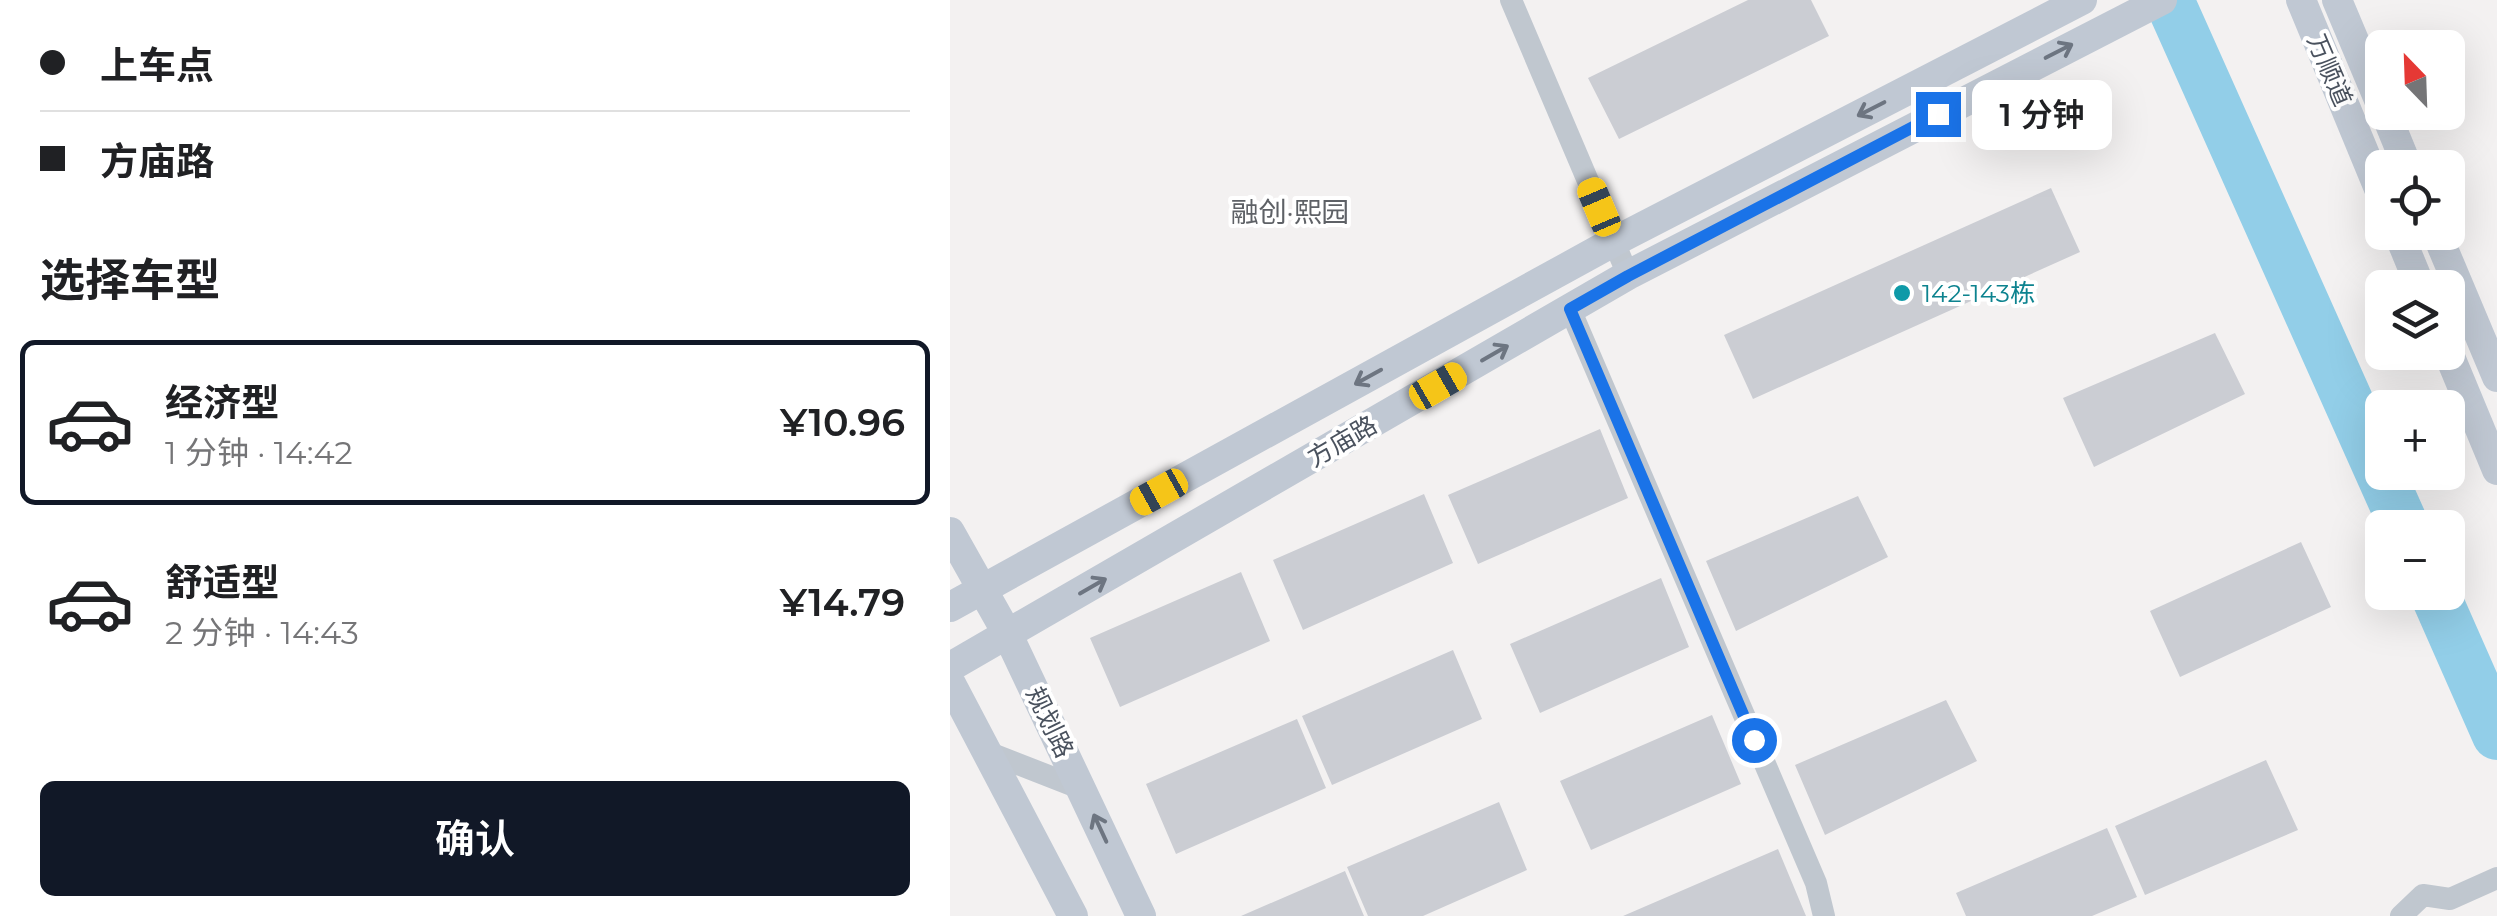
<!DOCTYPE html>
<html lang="zh">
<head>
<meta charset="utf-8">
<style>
  :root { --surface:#fff; --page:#f2f2f2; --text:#202124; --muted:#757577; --line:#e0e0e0; --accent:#111827 }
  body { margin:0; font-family:Montserrat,"Noto Sans SC",sans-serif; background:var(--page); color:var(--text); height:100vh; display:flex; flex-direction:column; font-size:38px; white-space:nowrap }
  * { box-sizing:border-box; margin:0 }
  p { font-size:32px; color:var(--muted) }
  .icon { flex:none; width:55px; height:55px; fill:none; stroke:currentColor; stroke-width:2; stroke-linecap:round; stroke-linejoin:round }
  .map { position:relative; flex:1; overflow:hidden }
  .panel { display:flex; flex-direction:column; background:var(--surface); width:950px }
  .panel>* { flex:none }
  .top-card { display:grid; align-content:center; height:220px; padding:0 40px; background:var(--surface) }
  .needle { width:65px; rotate:337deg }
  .controls { position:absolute; left:1415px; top:30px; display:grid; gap:20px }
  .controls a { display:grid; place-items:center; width:100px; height:100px; border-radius:15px; background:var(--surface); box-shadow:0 10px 40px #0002; font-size:50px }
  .end { position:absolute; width:45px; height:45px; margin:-22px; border:12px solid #1a73e8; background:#fff; box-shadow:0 0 0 5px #fff }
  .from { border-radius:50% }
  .bubble { position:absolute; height:70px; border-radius:15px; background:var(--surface); box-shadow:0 10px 40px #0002; font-size:32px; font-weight:600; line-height:70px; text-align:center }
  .car { position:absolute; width:30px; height:60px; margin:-30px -15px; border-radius:12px; box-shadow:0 0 8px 2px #0007; background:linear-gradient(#f5c518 24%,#345 0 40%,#f5c518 0 76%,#345 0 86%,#f5c518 0) }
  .top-card b { display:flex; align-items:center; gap:35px; height:95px; font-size:38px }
  .top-card b+b { border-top:2px solid var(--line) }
  .top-card i { width:25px; height:25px; background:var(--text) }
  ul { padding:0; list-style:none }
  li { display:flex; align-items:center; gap:30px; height:165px; margin:0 20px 15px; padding:0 20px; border:5px solid transparent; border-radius:15px }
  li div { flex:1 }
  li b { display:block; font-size:38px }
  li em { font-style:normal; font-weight:600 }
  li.on { border-color:var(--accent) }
  li>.icon { width:90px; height:90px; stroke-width:1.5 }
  h2 { padding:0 40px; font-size:45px; line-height:120px }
  .primary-button { display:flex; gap:20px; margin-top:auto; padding:20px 40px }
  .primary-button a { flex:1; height:115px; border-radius:15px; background:var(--accent); color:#fff; font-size:40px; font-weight:600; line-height:115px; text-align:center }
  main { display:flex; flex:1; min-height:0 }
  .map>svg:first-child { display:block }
</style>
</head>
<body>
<main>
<section class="panel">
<div class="top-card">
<b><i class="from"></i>上车点</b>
<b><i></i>方庙路</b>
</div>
<h2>选择车型</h2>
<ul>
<li class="on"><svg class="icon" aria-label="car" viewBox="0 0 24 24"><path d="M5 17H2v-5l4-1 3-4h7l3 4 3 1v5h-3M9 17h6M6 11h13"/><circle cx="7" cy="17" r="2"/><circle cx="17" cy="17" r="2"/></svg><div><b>经济型</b><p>1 分钟 · 14:42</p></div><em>¥10.96</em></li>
<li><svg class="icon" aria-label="car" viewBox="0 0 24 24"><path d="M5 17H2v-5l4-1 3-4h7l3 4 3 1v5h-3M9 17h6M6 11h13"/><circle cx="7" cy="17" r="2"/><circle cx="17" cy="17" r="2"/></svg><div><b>舒适型</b><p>2 分钟 · 14:43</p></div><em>¥14.79</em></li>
</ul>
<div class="primary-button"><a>确认</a></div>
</section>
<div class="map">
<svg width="1547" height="916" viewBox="0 0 1547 916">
  <rect width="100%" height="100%" fill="#f3f1f1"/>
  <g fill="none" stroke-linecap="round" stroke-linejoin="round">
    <path stroke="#92cee8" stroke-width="50" d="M1219 0 1455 528
      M1484 592 1547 735"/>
  </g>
  <path fill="#cbcdd3" d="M798 0H861L879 36 669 139 638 78Z
    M1101 188 1130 252 803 399 774 335Z
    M1265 333 1295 394 1144 467 1113 398Z
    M650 429 678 498 528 564 498 495Z
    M474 494 503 563 353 630 323 560Z
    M908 496 938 557 786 631 756 561Z
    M1351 542 1381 607 1230 677 1200 611Z
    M291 572 320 641 170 707 140 638Z
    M711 578 739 647 590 713 560 644Z
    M503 650 532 719 382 785 352 716Z
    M996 700 1027 761 875 835 845 765Z
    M762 715 791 784 641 850 610 781Z
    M347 719 376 788 226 854 196 784Z
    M1316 760 1348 830 1195 895 1165 826Z
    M549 802 577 870 473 916H418L397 867Z
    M1157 828 1187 897 1142 916H1016L1006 893Z
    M828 849 856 916H673Z
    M395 871 414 916H291Z"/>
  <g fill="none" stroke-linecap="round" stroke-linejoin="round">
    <path stroke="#c0c7cf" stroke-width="22" d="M561 0 678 275
      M620 309 866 883 874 916
      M37 752 132 789
      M1451 916 1473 895 1500 899 1547 878"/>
    <path stroke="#c0c8d3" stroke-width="30" d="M1351 0 1432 196
      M1387 0 1432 107
      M1435 112 1458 168
      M1448 232 1471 288
      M1486 232 1547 377
      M1498 352 1547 470
      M0 532 58 635 191 916
      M0 607 663 242 1132 0
      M0 667 678 275 1212 0
      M0 682 123 916"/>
  </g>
  <defs><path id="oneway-shaft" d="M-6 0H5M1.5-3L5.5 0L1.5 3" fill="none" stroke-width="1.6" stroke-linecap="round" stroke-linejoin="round" transform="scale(2.5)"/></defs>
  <g stroke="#6d7581">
    <use href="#oneway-shaft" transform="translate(1109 51) rotate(-27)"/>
    <use href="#oneway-shaft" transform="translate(921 109) rotate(153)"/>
    <use href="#oneway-shaft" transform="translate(545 353) rotate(-30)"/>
    <use href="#oneway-shaft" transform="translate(418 377) rotate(151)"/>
    <use href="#oneway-shaft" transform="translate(143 586) rotate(-30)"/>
    <use href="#oneway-shaft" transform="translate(150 828) rotate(-115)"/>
  </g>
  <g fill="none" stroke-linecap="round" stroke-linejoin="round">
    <path stroke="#1a73e8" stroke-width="12" d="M804 740 620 309 678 276 988 114"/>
  </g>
  <circle fill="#0f9aa8" stroke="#fff" stroke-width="4" cx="952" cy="293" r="10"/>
  <g text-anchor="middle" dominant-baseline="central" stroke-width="8" stroke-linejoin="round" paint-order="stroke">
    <g font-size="25" fill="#4a525e" stroke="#fff">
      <text transform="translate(1380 70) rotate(67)">万顺道</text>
      <text transform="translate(392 441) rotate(-30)">方庙路</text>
      <text transform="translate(100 722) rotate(64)">规划路</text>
    </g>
    <g font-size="25" fill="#0d838f" stroke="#fff" text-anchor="start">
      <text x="972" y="293">142-143栋</text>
    </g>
    <g font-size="28" fill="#5e6166" stroke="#fff">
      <text x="340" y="212">融创·熙园</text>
    </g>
  </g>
</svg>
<div class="controls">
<a><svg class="needle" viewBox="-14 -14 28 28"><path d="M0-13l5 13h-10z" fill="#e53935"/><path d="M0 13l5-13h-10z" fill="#757577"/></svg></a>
<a><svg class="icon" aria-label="locate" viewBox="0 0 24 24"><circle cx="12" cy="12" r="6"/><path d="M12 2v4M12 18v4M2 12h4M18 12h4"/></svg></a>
<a><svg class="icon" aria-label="layers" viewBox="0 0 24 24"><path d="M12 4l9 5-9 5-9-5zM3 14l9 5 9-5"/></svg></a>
<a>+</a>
<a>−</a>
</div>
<i class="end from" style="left:804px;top:740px"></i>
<i class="end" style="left:988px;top:114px"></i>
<div class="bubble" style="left:1022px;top:80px;width:140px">1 分钟</div>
<i class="car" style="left:649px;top:207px;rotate:337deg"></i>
<i class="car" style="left:488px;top:386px;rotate:60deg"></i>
<i class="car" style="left:209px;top:492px;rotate:241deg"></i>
</div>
</main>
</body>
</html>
